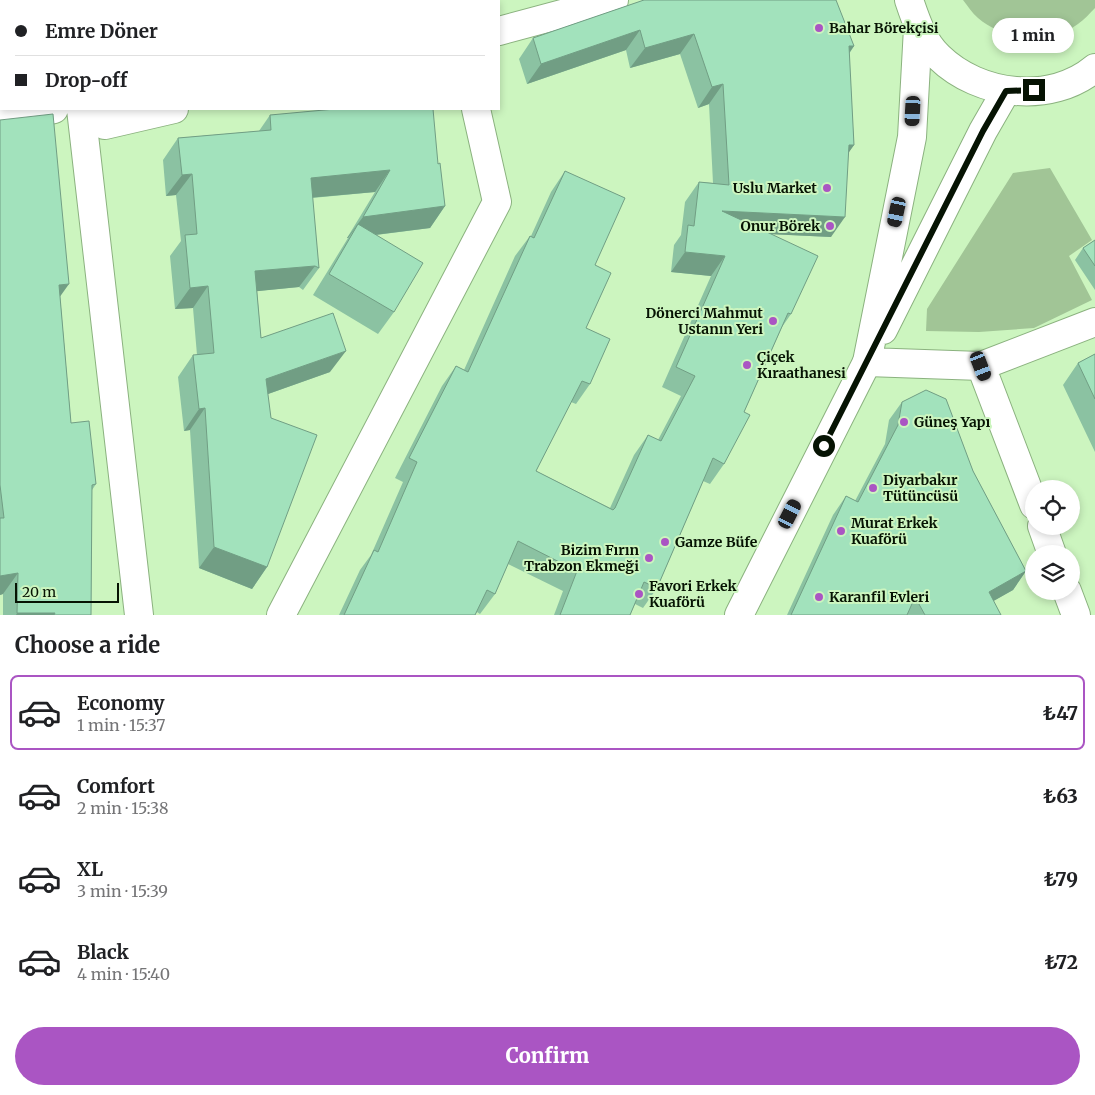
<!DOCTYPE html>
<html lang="en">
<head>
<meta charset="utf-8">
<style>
  :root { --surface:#fff; --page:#f2f2f2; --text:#202124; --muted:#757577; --line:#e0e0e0; --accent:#aa55c3 }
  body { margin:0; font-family:Merriweather,serif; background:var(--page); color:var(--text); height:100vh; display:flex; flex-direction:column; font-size:19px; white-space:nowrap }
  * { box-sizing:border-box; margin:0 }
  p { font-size:16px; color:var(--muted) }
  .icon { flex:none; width:28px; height:28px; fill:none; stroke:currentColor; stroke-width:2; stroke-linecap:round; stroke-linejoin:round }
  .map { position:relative; height:615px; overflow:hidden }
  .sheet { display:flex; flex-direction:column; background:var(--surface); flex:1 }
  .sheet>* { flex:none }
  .hud { position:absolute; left:0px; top:0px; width:500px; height:110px; box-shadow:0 2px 8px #0003; display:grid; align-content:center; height:110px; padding:0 15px; background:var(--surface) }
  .buttons { position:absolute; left:1025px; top:480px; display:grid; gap:10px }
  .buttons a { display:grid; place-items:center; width:55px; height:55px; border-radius:50%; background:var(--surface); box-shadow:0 2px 8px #0003; font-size:25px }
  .scale { position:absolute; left:15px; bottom:12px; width:104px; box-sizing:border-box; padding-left:5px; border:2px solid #061303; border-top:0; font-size:14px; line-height:18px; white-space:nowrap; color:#061303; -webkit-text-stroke:4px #ccf5bf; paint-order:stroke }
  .end { position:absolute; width:22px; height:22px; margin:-11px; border:6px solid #061303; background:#fff; box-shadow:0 0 0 2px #fff }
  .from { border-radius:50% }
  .bubble { position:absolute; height:35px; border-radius:18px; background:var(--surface); box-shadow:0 2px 8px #0003; font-size:16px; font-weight:800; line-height:35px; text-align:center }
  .car { position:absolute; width:15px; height:30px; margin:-15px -8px; border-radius:6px; box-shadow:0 0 4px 1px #0007; background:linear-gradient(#222 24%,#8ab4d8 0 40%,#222 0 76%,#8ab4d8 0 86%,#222 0) }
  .hud b { display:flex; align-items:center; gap:18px; height:48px; font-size:19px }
  .hud b+b { border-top:1px solid var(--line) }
  .hud i { width:12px; height:12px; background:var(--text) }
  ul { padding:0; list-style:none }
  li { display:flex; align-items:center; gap:15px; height:75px; margin:0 10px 8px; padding:0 5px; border:2px solid transparent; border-radius:8px }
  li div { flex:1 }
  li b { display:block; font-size:19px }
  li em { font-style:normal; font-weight:800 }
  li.selected { border-color:var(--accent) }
  li>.icon { width:45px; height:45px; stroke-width:1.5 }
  h2 { padding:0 15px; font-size:22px; line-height:60px }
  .action { display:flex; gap:10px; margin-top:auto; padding:10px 15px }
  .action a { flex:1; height:58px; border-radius:30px; background:var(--accent); color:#fff; font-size:20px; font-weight:800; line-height:58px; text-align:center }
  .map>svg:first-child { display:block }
</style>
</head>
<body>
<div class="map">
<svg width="1095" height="615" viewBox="0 0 1095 615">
  <rect width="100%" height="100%" fill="#ccf5bf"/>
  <path fill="#a1c596" d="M963 0H1095V8C1090 13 1084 20 1078 24 1049 45 1005 41 978 18 972 13 968 6 963 0Z
    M1050 168 1092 240 1069 256 1092 300 1034 328 979 332 926 331 927 309 1013 173Z"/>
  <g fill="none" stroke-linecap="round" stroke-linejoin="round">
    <defs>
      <path id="street" d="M70 0V1
        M452 0V1
        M499 31 614 0
        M81 109 139 615
        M87 109 105 125 174 109
        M0 121 54 109
        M883 330 983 131 1006 91
        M867 362 912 137 918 28
        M867 362 981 366 1034 505
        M981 366 1095 322
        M1042 526 1052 554
        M1067 591 1076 615
        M281 615 497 202 476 109"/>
      <path id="secondary" d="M909 0C916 21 923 42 939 57 979 96 1051 105 1095 68
        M739 615 867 362"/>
    </defs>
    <use href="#street" stroke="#8bb27f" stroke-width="30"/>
    <use href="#secondary" stroke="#8bb27f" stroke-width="30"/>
    <use href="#street" stroke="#fff" stroke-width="28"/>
    <use href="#secondary" stroke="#fff" stroke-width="28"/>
  </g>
  <path fill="#8bc2a2" d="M155 0H415L414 1H156Z
    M644 0 854 46 849 54 854 145 848 153 831 237 771 234 791 314 782 327 744 412 724 464 710 484 703 481 657 588 643 608 635 604 630 615H554L563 591 508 564 495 594 480 614 477 612 475 615H339L360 570 371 555 403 482 395 478 442 386 456 366 464 370 515 256 530 236H531L551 192 565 171 595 265 586 328 590 384 576 404 571 402 536 471 610 508 634 455 648 435 658 440 681 396 662 387 711 276 671 272 674 245 681 235 685 202 699 182 713 183 709 104 698 108 680 54 630 68 626 50 527 84 519 59 533 38Z
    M270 115 438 164 445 206 430 228 376 235 394 312 378 334 313 295 348 238H347L375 192 312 198 319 268 303 290 299 287 257 291 261 338 330 372 268 394 267 567 252 589 199 568 190 430 184 431 178 377 193 355H197L193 308 175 309 170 256 181 241 176 195 166 196 163 160 178 138 259 131Z
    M0 120 60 296 71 423 96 484 92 490 91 615H3V594L0 595Z
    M1095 240V290L1075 260 1083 248Z
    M1095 354V452L1063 385 1078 363Z
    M902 402 973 471 1026 571 1013 590 993 601 1001 615H787L833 515 846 496 855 501 885 444 889 420Z"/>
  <path fill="#719e84" d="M363 0H415L414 1H358Z
    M0 29H1V44H0Z
    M640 30 626 50 527 84 541 64Z
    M694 34 680 54 630 68 645 48Z
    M849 46H854L840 66Z
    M723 84 709 104 698 108 712 87Z
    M849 145H854L840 165Z
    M390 170 375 192 296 199 311 178Z
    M192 174 176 195 166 196 182 175Z
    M445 206 430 228 350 238 358 224 348 238H347L363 217Z
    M722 211 845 217 831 237 708 231Z
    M685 252 725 256 711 276 671 272Z
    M315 266 299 287 240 293 255 271Z
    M69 284 54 305 59 285Z
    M208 286 193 308 175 309 190 288Z
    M346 351 330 372 251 400 266 379Z
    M205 408 190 430 184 431 199 409Z
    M214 547 267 567 252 589 199 568Z
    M1026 571 1013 590 976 611 989 592Z
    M18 573 3 594 0 595V576Z
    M17 613H55L54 615H16Z"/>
  <path fill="#a2e2bc" stroke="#719e84" d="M0 0H44V1H1V29H0Z
    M180 0H363L358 1H181Z
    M644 0H836L854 46H849L854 145H849L845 217 722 211 818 256 791 314 788 313 744 412 750 415 724 464 713 458 657 588 644 582 630 615H560L577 571 518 541 495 594 487 590 475 615H344L374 550 378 552 417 462 409 458 456 366 468 372 530 236 534 238 565 171 625 198 595 265 611 273 586 328 610 339 590 384 582 381 536 471 613 510 615 508 648 435 661 441 695 376 676 367 725 256 685 252 688 225 694 226 699 182 729 185 723 84 712 87 694 34 645 48 640 30 541 64 533 38Z
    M335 109H433L438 164 440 163 445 206 363 217 390 170 311 178 319 268 315 266 255 271 261 338 333 313 346 351 266 379 271 418 317 435 267 567 214 547 205 408 199 409 193 355 214 353 208 286 190 288 185 235 197 234 192 174 182 175 178 138 271 130 270 115Z
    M53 114 69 284 59 285 71 423 89 421 96 484 92 485 91 615H54L55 613H17L18 573 0 576V518H4L0 485V120Z
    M358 224 423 263 394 312 329 274Z
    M1095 240V266L1083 248Z
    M1095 354V399L1078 363Z
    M926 390 946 399 973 471 1026 571 989 592 1001 615H925L915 597 907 615H791L846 496 858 502 898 425 902 402Z"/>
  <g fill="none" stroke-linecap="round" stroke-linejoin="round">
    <path stroke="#061303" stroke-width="6" d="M824 446 983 131 1006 91 1034 90"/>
  </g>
  <g fill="#aa55c3" stroke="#ccf5bf" stroke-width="2">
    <circle cx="819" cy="28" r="5"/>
    <circle cx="827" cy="188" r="5"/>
    <circle cx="830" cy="226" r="5"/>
    <circle cx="773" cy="321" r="5"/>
    <circle cx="747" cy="365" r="5"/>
    <circle cx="904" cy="422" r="5"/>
    <circle cx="873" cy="488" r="5"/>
    <circle cx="841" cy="531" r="5"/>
    <circle cx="665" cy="542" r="5"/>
    <circle cx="649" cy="558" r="5"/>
    <circle cx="639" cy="594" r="5"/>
    <circle cx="819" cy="597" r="5"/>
  </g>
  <g text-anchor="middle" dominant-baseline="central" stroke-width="4" stroke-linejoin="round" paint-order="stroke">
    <g font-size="14" font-weight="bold" fill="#061303" stroke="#ccf5bf" text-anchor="start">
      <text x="829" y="28">Bahar Börekçisi</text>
      <text x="817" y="188" text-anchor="end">Uslu Market</text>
      <text x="820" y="226" text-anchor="end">Onur Börek</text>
      <text x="763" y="313" text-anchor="end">Dönerci Mahmut<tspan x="763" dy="16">Ustanın Yeri</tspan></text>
      <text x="757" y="357">Çiçek<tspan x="757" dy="16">Kıraathanesi</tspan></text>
      <text x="914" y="422">Güneş Yapı</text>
      <text x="883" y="480">Diyarbakır<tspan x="883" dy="16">Tütüncüsü</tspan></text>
      <text x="851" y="523">Murat Erkek<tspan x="851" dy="16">Kuaförü</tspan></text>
      <text x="675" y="542">Gamze Büfe</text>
      <text x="639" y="550" text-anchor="end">Bizim Fırın<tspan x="639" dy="16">Trabzon Ekmeği</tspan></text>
      <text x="649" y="586">Favori Erkek<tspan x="649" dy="16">Kuaförü</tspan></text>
      <text x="829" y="597">Karanfil Evleri</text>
    </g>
  </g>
</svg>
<div class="buttons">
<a><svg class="icon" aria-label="locate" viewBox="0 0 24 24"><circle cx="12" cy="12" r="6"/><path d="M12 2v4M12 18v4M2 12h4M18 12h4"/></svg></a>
<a><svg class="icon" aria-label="layers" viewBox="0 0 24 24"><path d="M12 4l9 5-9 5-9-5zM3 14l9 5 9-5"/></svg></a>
</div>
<div class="scale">20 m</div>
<i class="end from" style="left:824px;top:446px"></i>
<i class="end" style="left:1034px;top:90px"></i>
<div class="bubble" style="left:992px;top:18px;width:82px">1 min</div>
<i class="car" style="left:913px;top:111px;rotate:183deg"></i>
<i class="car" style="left:897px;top:212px;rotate:192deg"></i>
<i class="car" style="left:981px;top:366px;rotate:159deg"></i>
<i class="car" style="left:790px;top:514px;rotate:27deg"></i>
<div class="hud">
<b><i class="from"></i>Emre Döner</b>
<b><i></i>Drop-off</b>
</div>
</div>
<section class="sheet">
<h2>Choose a ride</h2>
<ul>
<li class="selected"><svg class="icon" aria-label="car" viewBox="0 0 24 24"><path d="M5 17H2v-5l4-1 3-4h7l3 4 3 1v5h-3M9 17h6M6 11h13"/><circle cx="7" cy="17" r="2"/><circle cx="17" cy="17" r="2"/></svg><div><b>Economy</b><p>1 min · 15:37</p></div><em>₺47</em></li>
<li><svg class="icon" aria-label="car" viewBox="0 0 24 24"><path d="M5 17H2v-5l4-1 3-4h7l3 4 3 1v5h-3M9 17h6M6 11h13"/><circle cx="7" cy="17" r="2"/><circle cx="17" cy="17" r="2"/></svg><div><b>Comfort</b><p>2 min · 15:38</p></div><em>₺63</em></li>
<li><svg class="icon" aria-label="car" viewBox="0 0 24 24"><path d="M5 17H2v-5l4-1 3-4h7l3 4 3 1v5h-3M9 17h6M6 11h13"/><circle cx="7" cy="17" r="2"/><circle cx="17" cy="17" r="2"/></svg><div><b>XL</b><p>3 min · 15:39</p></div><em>₺79</em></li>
<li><svg class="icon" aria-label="car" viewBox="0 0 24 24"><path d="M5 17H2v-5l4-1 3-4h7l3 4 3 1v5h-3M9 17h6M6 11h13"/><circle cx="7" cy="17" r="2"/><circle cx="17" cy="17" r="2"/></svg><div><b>Black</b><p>4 min · 15:40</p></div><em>₺72</em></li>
</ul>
<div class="action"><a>Confirm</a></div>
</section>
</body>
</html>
